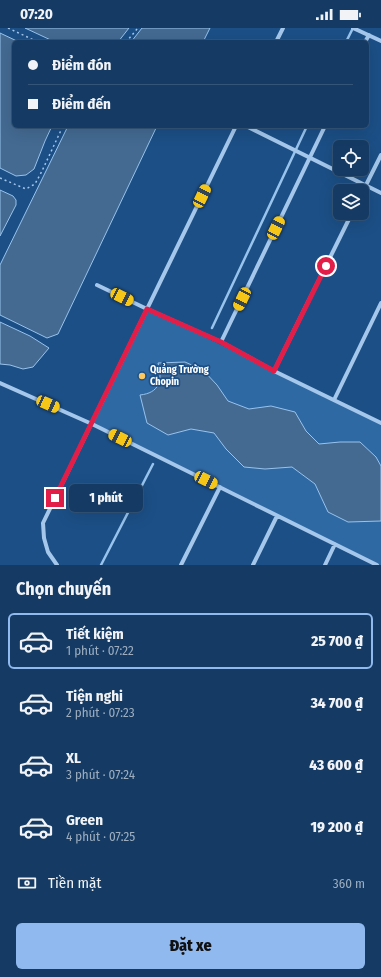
<!DOCTYPE html>
<html lang="vi">
<head>
<meta charset="utf-8">
<style>
  :root { --surface:#153b64; --page:#22466d; --text:#f1f3f6; --muted:#9dadbf; --line:#345578; --accent:#90b9f0 }
  body { margin:0; font-family:"Fira Sans Condensed",sans-serif; background:var(--page); color:var(--text); height:100vh; display:flex; flex-direction:column; font-size:15px; white-space:nowrap }
  * { box-sizing:border-box; margin:0 }
  p { font-size:13px; color:var(--muted) }
  .icon { flex:none; width:22px; height:22px; fill:none; stroke:currentColor; stroke-width:2; stroke-linecap:round; stroke-linejoin:round }
  .map { position:relative; height:537px; overflow:hidden }
  .panel { display:flex; flex-direction:column; background:var(--surface); flex:1 }
  .panel>* { flex:none }
  .banner { position:absolute; left:12px; top:12px; width:357px; height:88px; border-radius:6px; box-shadow:0 4px 16px #0002,0 0 0 1px var(--line); display:grid; align-content:center; height:88px; padding:0 16px; background:var(--surface) }
  .fabs { position:absolute; left:333px; top:112px; display:grid; gap:8px }
  .fabs a { display:grid; place-items:center; width:36px; height:36px; border-radius:6px; background:var(--surface); box-shadow:0 4px 16px #0002,0 0 0 1px var(--line); font-size:20px }
  .end { position:absolute; width:18px; height:18px; margin:-9px; border:5px solid #e11d48; background:#fff; box-shadow:0 0 0 2px #fff }
  .from { border-radius:50% }
  .bubble { position:absolute; height:28px; border-radius:6px; background:var(--surface); box-shadow:0 4px 16px #0002,0 0 0 1px var(--line); font-size:13px; font-weight:800; line-height:28px; text-align:center }
  .car { position:absolute; width:12px; height:24px; margin:-12px -6px; border-radius:5px; box-shadow:0 0 3px 1px #0007; background:linear-gradient(#f5c518 24%,#345 0 40%,#f5c518 0 76%,#345 0 86%,#f5c518 0) }
  .banner b { display:flex; align-items:center; gap:14px; height:38px; font-size:15px }
  .banner b+b { border-top:1px solid var(--line) }
  .banner i { width:10px; height:10px; background:var(--text) }
  ul { padding:0; list-style:none }
  li { display:flex; align-items:center; gap:12px; height:56px; margin:0 8px 6px; padding:0 8px; border:2px solid transparent; border-radius:6px }
  li div { flex:1 }
  li b { display:block; font-size:15px }
  li em { font-style:normal; font-weight:800 }
  li.current { border-color:var(--accent) }
  li>.icon { width:36px; height:36px; stroke-width:1.5 }
  h2 { padding:0 16px; font-size:18px; line-height:48px }
  .pay { display:flex; align-items:center; gap:10px; height:44px; padding:0 16px; font-size:15px }
  .pay p { margin-inline-start:auto }
  .cta { display:flex; gap:8px; margin-top:auto; padding:8px 16px }
  .cta a { flex:1; height:46px; border-radius:6px; background:var(--accent); color:#111; font-size:16px; font-weight:800; line-height:46px; text-align:center }
  .status { display:flex; justify-content:space-between; align-items:center; height:28px; padding:0 20px; background:var(--surface); direction:ltr }
  .status svg { height:11px; fill:currentColor }
  .map>svg:first-child { display:block }
</style>
</head>
<body>
<div class="status"><b>07:20</b><svg viewBox="0 0 49 12"><path d="M0 12V9h3v3zM5 12V6h3v6zM10 12V3h3v9zM15 12V0h3v12zM26 1h20v11H26zM47 4h2v5h-2z"/></svg></div>
<div class="map">
<svg width="381" height="537" viewBox="0 0 381 537">
  <rect width="100%" height="100%" fill="#1c4f86"/>
  <path fill="#2f69a4" d="M147 281 381 395V537H377L92 396Z"/>
  <path fill="#446a92" stroke="#97c3ed" d="M25 0H129L118 14H55Z
    M142 0H210L203 14H131Z
    M0 5 19 14H14V98H52L45 113 34 141 26 147 16 148 0 140Z
    M68 98H157L58 306 47 310 0 287V237Z
    M0 162 13 168 16 172V177L0 208Z
    M0 294 30 308 49 320 33 339 23 341 10 337 0 336Z
    M185 334 203 342 217 357 228 373 249 381 271 378 295 384 306 403 319 416 340 414H360L376 429 381 438V493L348 494 328 484 315 456 292 439 265 441 244 439 226 421 214 405 191 401 168 407 147 395 140 367C159 365 163 353 158 335Z"/>
  <g fill="none" stroke-linecap="round" stroke-linejoin="round">
    <path stroke="#97c3ed" stroke-width="2.5" d="M346 14 353 0
      M212 300 307 98
      M101 537 153 436"/>
    <path stroke="#a4c7eb" stroke-width="1.5" stroke-dasharray="2 3" stroke-linecap="butt" d="M8 0 38 14
      M126 14 138 0
      M0 150 26 161 35 156 42 143 63 98"/>
    <path stroke="#a4c7eb" stroke-width="4" d="M353 0 381 13
      M276 14 283 0
      M365 14 369 7
      M246 98 381 165
      M362 165 381 127
      M97 257 147 281 221 314 274 343 381 395
      M221 314 325 98
      M274 343 352 185
      M0 355 92 396 377 537
      M334 372 381 275
      M57 537 48 524 44 510 43 495 236 98
      M181 537 220 459
      M253 537 277 488
      M325 537 335 516"/>
  </g>
  <g fill="none" stroke-linecap="round" stroke-linejoin="round">
    <path stroke="#e11d48" stroke-width="5" d="M55 470 147 281 221 314 274 343 326 238"/>
  </g>
  <circle fill="#fcc961" stroke="#1c4f86" stroke-width="1.5" cx="142" cy="348" r="4"/>
  <g text-anchor="middle" dominant-baseline="central" stroke-width="3.5" stroke-linejoin="round" paint-order="stroke">
    <g font-size="10" font-weight="bold" fill="#fff" stroke="#1c4f86" text-anchor="start">
      <text x="150" y="342">Quảng Trường<tspan x="150" dy="12">Chopin</tspan></text>
    </g>
  </g>
</svg>
<div class="fabs">
<a><svg class="icon" aria-label="locate" viewBox="0 0 24 24"><circle cx="12" cy="12" r="6"/><path d="M12 2v4M12 18v4M2 12h4M18 12h4"/></svg></a>
<a><svg class="icon" aria-label="layers" viewBox="0 0 24 24"><path d="M12 4l9 5-9 5-9-5zM3 14l9 5 9-5"/></svg></a>
</div>
<i class="end from" style="left:326px;top:238px"></i>
<i class="end" style="left:55px;top:470px"></i>
<div class="bubble" style="left:69px;top:456px;width:74px">1 phút</div>
<i class="car" style="left:202px;top:168px;rotate:26deg"></i>
<i class="car" style="left:276px;top:200px;rotate:26deg"></i>
<i class="car" style="left:122px;top:269px;rotate:116deg"></i>
<i class="car" style="left:242px;top:271px;rotate:206deg"></i>
<i class="car" style="left:48px;top:376px;rotate:114deg"></i>
<i class="car" style="left:120px;top:410px;rotate:296deg"></i>
<i class="car" style="left:206px;top:452px;rotate:116deg"></i>
<div class="banner">
<b><i class="from"></i>Điểm đón</b>
<b><i></i>Điểm đến</b>
</div>
</div>
<section class="panel">
<h2>Chọn chuyến</h2>
<ul>
<li class="current"><svg class="icon" aria-label="car" viewBox="0 0 24 24"><path d="M5 17H2v-5l4-1 3-4h7l3 4 3 1v5h-3M9 17h6M6 11h13"/><circle cx="7" cy="17" r="2"/><circle cx="17" cy="17" r="2"/></svg><div><b>Tiết kiệm</b><p>1 phút · 07:22</p></div><em>25 700 ₫</em></li>
<li><svg class="icon" aria-label="car" viewBox="0 0 24 24"><path d="M5 17H2v-5l4-1 3-4h7l3 4 3 1v5h-3M9 17h6M6 11h13"/><circle cx="7" cy="17" r="2"/><circle cx="17" cy="17" r="2"/></svg><div><b>Tiện nghi</b><p>2 phút · 07:23</p></div><em>34 700 ₫</em></li>
<li><svg class="icon" aria-label="car" viewBox="0 0 24 24"><path d="M5 17H2v-5l4-1 3-4h7l3 4 3 1v5h-3M9 17h6M6 11h13"/><circle cx="7" cy="17" r="2"/><circle cx="17" cy="17" r="2"/></svg><div><b>XL</b><p>3 phút · 07:24</p></div><em>43 600 ₫</em></li>
<li><svg class="icon" aria-label="car" viewBox="0 0 24 24"><path d="M5 17H2v-5l4-1 3-4h7l3 4 3 1v5h-3M9 17h6M6 11h13"/><circle cx="7" cy="17" r="2"/><circle cx="17" cy="17" r="2"/></svg><div><b>Green</b><p>4 phút · 07:25</p></div><em>19 200 ₫</em></li>
</ul>
<div class="pay"><svg class="icon" aria-label="cash" viewBox="0 0 24 24"><path d="M3 7h18v10H3z"/><circle cx="12" cy="12" r="2"/></svg>Tiền mặt<p>360 m</p></div>
<div class="cta"><a>Đặt xe</a></div>
</section>
</body>
</html>
